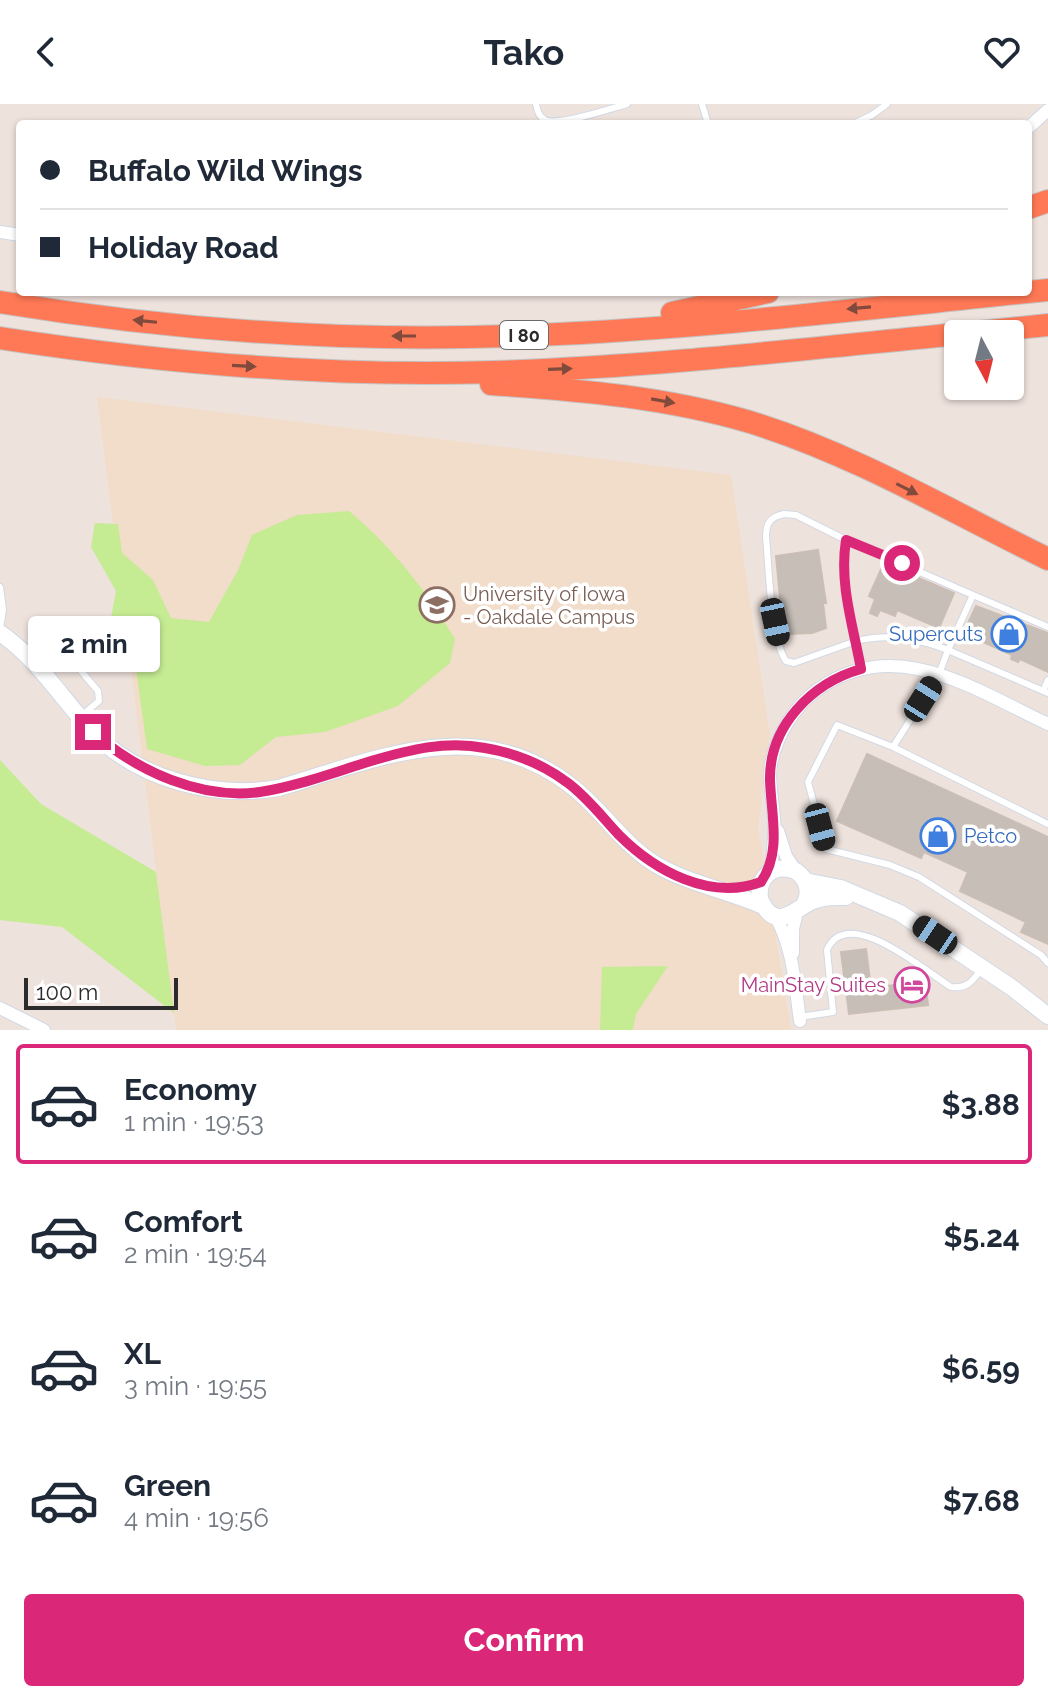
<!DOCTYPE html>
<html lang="en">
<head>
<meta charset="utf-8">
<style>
  :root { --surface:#fff; --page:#f2f2f3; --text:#1f2937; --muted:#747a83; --line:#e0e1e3; --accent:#db2777 }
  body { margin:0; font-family:Raleway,sans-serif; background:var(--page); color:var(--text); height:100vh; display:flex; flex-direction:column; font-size:30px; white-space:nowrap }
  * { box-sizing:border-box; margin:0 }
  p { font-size:26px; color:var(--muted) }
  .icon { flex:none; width:44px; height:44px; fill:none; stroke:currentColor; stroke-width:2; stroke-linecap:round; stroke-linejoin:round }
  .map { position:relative; height:926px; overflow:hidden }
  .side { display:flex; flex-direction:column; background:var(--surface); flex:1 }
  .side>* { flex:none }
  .guide { position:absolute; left:16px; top:16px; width:1016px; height:176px; border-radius:8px; box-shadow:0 2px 6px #0004; display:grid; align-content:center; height:176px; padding:0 24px; background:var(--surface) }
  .needle { width:52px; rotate:173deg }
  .buttons { position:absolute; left:944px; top:216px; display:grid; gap:16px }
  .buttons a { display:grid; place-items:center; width:80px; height:80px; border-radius:8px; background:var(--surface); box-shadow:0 2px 6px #0004; font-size:40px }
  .scale { position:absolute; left:24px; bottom:20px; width:154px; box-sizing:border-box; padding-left:8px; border:4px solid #2b2b2b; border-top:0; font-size:22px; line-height:28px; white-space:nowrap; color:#2b2b2b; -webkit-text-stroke:6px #fff; paint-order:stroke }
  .end { position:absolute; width:36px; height:36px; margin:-18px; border:10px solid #db2777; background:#fff; box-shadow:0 0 0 4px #fff }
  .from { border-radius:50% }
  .bubble { position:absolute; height:56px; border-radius:8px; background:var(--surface); box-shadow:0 2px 6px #0004; font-size:26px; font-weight:700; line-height:56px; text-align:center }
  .car { position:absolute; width:24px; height:48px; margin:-24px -12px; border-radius:10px; box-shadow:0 0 6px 2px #0007; background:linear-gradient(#222 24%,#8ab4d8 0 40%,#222 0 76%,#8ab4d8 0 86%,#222 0) }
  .guide b { display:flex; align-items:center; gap:28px; height:76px; font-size:30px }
  .guide b+b { border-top:2px solid var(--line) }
  .guide i { width:20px; height:20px; background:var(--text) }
  ul { padding:14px 0 0; list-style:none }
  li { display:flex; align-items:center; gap:24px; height:120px; margin:0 16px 12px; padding:0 8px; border:4px solid transparent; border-radius:8px }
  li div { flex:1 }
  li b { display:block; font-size:30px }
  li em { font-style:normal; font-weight:700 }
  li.current { border-color:var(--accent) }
  li>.icon { width:72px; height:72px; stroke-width:1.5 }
  .primary-button { display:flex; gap:16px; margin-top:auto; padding:16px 24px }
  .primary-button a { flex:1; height:92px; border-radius:8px; background:var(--accent); color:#fff; font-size:32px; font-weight:700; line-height:92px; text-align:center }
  header { display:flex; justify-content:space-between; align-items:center; height:104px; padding:0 24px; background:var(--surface); font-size:36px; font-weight:700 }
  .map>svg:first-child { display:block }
</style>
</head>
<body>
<header><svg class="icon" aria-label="back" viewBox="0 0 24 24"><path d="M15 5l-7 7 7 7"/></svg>Tako<svg class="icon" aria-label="heart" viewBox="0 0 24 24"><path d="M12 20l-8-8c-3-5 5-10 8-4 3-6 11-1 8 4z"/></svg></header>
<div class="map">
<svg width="1048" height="926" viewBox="0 0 1048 926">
  <rect width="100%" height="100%" fill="#eee2dc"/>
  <path fill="#f2dcca" d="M97 293 731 371 770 632 758 723 791 926H176Z"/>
  <path fill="#c5eb93" d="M349 407C392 443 426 486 455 535L450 559 398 602 325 628 276 633 240 661 205 662 147 645 135 557 110 519 116 487 91 443 95 419 118 420 122 449 153 476 171 514 209 518 238 466 252 431 297 411Z
    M0 656 41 700 156 768 174 909 62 823 0 816Z
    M668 862 636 910 633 926H600L602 863Z"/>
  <path fill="#c6beb7" stroke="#cabeb5" stroke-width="2" d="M818 446 826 499H823L826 524 812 529 790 530 785 504H781L776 452Z
    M888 461 954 489 939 524 897 506 895 512 880 506 877 512 870 509 875 495 869 492 882 463 886 465Z
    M976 502 1048 529V568L1020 555 1018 558 1011 555 1012 551 972 533 971 535 962 532Z
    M867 650 1048 733V840L1021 828 1026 818 960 787 968 768 924 748 921 754 837 717Z
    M866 845 871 884 925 877 928 901 849 910 841 848Z"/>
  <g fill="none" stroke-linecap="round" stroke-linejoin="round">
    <defs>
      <path id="lane" d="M536 0C537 6 539 13 545 16 557 23 612 4 627 0
        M702 0 708 20
        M853 20 872 11 887 0
        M784 410 796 411 846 436C840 472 848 502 856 537L794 559 786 557C770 533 769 463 766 433 766 419 770 413 784 410Z
        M846 436 973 491 948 546C918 534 888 529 856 537L861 565
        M0 483 3 506 0 524
        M973 491 1048 523
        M39 563 59 548H65L98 587 99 597 80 613
        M1043 587 1048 576
        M1048 589 948 546 939 570 893 643 1048 720
        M893 643 837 621 808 678 826 745 890 761 919 773 1041 851 1048 859
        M800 913 833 908 827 846C847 799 925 867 951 883 966 885 972 878 980 867"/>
      <path id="street" d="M1028 24 1048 6
        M0 128 20 131
        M778 727 786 752 796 767
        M766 771 772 759 773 745C774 735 775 725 774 715 773 696 768 678 771 660 777 630 795 601 820 584 897 531 975 586 1048 620
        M774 810C793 841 795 881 800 917
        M793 849V825L797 808
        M0 904 44 926"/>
      <path id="secondary" d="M0 529C38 555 61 594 92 627 138 676 215 695 279 684 377 655 477 609 570 681 601 704 621 739 655 760 689 780 727 786 763 802
        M805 777 841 784 900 809 1011 883 1048 912
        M804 801C811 788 808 776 796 767 774 759 757 772 760 795 776 830 794 805 813 797 824 792 835 793 846 793"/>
      <path id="highway" d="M1028 104 1048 97
        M0 198C177 227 357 239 536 231 707 224 878 203 1048 186
        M672 209 768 188
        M959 230 1048 221
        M0 234C163 259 329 273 494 268 649 263 804 245 958 230
        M491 280C579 286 665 293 750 318 854 350 950 407 1048 455"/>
    </defs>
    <use href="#lane" stroke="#d1d9e5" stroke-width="8"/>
    <use href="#street" stroke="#d1d9e5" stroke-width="14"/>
    <use href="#secondary" stroke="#d1d9e5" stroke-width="18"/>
    <use href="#highway" stroke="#c4c4c4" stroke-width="24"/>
    <use href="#lane" stroke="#fff" stroke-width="6"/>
    <use href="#street" stroke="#fff" stroke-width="12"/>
    <use href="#secondary" stroke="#fff" stroke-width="16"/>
    <use href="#highway" stroke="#ff7956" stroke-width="22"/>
  </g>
  <defs><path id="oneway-solid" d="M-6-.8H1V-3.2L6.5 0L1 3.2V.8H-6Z" transform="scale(2)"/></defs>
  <g fill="#804a3c">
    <use href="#oneway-solid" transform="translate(859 204) rotate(175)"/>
    <use href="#oneway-solid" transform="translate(145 217) rotate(-174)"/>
    <use href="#oneway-solid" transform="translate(404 232) rotate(-180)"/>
    <use href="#oneway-solid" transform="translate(244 262) rotate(3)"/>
    <use href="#oneway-solid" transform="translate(560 265) rotate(-2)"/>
    <use href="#oneway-solid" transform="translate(663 297) rotate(10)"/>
    <use href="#oneway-solid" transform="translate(907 385) rotate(27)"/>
  </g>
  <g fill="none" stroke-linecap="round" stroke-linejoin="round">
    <path stroke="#db2777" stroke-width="10" d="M93 628C136 667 201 696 260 688 298 682 335 668 371 657 409 646 446 636 485 644 515 649 544 661 568 679 588 694 602 713 619 731 655 767 710 797 761 778 782 747 771 711 770 676 769 622 812 579 861 565 853 521 839 480 846 436L902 459"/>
  </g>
  <defs>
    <symbol id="university-ring" viewBox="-11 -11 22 22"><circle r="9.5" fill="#fff" stroke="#8d6e63" stroke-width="1.5"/><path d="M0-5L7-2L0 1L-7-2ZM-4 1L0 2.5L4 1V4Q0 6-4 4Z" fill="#8d6e63"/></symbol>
    <symbol id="shop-ring" viewBox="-11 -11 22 22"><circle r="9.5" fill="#fff" stroke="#3f7fe0" stroke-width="1.5"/><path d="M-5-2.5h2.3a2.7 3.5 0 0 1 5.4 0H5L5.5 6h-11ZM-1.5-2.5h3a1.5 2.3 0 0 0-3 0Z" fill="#3f7fe0"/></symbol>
    <symbol id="hotel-ring" viewBox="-11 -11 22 22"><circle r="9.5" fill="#fff" stroke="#d1479c" stroke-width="1.5"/><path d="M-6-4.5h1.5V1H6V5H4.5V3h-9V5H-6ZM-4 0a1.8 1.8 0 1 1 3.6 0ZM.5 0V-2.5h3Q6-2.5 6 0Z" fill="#d1479c"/></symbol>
  </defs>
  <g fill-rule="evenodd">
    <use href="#university-ring" x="417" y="481" width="40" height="40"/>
    <use href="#shop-ring" x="989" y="510" width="40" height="40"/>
    <use href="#shop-ring" x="918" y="712" width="40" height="40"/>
    <use href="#hotel-ring" x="892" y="861" width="40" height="40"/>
  </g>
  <g text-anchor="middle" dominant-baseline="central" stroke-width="7" stroke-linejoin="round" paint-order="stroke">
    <rect fill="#fff" stroke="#6b6b6b" stroke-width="2" x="500" y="217" width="48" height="28" rx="6"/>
    <g font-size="18" font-weight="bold" fill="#2b2b2b">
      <text x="524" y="231">I 80</text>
    </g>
    <g font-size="20" fill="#785e54" stroke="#fff" text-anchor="start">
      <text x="463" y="490">University of Iowa<tspan x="463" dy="23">- Oakdale Campus</tspan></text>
    </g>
    <g font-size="20" fill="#366cbe" stroke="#fff" text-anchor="end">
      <text x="983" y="530">Supercuts</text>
      <text x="964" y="732" text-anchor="start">Petco</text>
    </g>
    <g font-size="20" fill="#b23c85" stroke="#fff" text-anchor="end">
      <text x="886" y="881">MainStay Suites</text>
    </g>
  </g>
</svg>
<div class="buttons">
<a><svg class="needle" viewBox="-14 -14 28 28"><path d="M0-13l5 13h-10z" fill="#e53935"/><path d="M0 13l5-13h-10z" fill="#747a83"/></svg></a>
</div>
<div class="scale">100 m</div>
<i class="end from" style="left:902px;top:459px"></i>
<i class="end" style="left:93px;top:628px"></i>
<div class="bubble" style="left:28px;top:512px;width:132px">2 min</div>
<i class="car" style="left:775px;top:518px;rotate:168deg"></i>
<i class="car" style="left:923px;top:595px;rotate:32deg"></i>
<i class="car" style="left:820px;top:723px;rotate:165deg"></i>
<i class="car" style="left:935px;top:831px;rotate:304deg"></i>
<div class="guide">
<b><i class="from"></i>Buffalo Wild Wings</b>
<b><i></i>Holiday Road</b>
</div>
</div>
<section class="side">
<ul>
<li class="current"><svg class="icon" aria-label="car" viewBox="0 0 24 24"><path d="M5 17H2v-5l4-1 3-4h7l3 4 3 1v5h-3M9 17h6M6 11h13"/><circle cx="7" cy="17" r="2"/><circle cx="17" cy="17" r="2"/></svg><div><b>Economy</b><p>1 min · 19:53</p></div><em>$3.88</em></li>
<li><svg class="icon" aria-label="car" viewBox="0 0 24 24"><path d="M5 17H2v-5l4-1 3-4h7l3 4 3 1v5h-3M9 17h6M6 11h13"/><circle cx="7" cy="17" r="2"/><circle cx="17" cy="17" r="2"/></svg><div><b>Comfort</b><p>2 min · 19:54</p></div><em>$5.24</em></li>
<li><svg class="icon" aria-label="car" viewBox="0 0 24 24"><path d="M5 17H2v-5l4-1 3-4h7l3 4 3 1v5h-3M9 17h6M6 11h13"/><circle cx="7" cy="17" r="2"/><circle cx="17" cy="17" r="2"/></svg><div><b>XL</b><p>3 min · 19:55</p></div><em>$6.59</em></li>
<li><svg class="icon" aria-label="car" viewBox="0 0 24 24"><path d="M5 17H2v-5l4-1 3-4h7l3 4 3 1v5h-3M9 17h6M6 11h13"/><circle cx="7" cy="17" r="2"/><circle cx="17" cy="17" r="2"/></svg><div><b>Green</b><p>4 min · 19:56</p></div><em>$7.68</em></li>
</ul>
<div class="primary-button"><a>Confirm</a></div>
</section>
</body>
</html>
